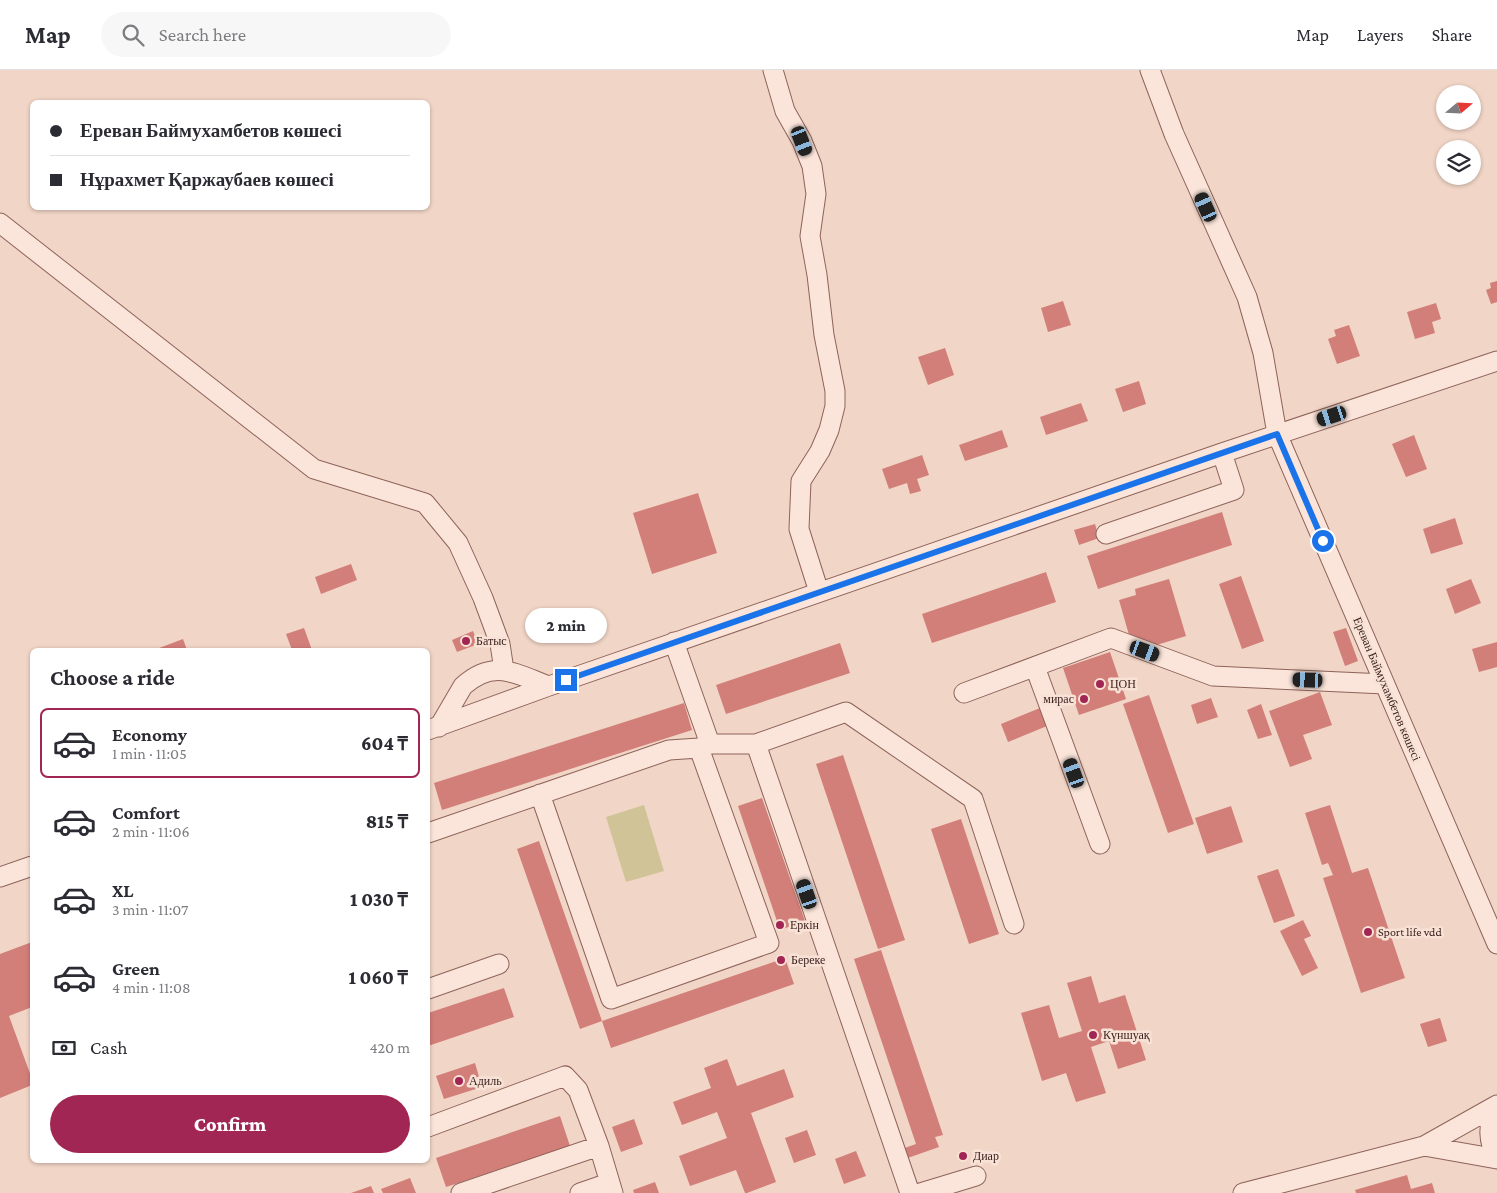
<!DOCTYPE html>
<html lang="en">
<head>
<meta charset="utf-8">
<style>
  :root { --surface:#fff; --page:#f7f7f7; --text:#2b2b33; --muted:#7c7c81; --line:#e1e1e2; --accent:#a12653 }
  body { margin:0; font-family:"Crimson Pro",serif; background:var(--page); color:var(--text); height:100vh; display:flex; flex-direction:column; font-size:19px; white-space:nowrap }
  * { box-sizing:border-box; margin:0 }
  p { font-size:16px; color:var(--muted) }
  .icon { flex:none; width:28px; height:28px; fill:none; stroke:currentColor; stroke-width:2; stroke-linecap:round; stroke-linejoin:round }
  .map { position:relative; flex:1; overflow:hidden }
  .panel { position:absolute; left:30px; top:578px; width:400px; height:515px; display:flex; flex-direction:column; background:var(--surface); border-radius:8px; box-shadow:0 1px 4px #0004 }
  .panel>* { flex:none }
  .top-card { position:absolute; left:30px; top:30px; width:400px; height:110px; border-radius:8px; box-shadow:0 1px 4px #0004; display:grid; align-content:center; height:110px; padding:0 20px; background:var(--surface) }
  .needle { width:32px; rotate:71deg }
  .fabs { position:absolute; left:1436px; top:15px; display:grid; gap:10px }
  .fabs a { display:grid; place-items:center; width:45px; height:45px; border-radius:50%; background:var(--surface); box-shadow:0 1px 4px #0004; font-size:25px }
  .end { position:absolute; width:22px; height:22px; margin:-11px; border:6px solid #1a73e8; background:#fff; box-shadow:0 0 0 2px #fff }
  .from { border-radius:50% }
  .bubble { position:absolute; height:35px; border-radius:18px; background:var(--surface); box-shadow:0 1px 4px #0004; font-size:16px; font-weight:800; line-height:35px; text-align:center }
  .car { position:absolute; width:15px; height:30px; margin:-15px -8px; border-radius:6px; box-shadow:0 0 4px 1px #0007; background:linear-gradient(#222 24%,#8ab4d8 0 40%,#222 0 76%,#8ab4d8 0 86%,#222 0) }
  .top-card b { display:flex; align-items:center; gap:18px; height:48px; font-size:19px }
  .top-card b+b { border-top:1px solid var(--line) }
  .top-card i { width:12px; height:12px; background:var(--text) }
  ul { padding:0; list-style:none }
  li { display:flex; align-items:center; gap:15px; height:70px; margin:0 10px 8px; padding:0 10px; border:2px solid transparent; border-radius:8px }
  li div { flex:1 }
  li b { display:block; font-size:19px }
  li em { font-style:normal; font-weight:800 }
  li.active { border-color:var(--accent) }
  li>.icon { width:45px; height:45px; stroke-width:1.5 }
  h2 { padding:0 20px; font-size:22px; line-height:60px }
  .pay { display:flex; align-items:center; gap:12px; height:55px; padding:0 20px; font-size:19px }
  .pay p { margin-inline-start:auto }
  .primary-button { display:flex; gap:10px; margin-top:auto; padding:10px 20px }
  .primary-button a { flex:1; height:58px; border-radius:30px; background:var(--accent); color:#fff; font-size:20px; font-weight:800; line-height:58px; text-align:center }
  header { display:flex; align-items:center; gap:30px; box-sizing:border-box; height:70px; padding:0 25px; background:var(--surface); border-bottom:1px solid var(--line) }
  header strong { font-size:24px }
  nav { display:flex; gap:28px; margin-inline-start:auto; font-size:18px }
  .search { width:350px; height:45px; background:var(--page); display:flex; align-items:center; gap:12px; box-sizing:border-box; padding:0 18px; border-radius:28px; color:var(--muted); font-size:19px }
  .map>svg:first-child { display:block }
</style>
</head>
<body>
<header>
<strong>Map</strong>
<div class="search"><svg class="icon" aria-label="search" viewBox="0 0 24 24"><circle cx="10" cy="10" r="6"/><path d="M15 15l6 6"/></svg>Search here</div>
<nav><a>Map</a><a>Layers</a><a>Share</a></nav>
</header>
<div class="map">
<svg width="1497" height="1123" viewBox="0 0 1497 1123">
  <rect width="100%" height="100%" fill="#f1d5c6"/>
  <path fill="#d1c398" d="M644 735 664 801 626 812 606 747Z"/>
  <path fill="#d27e79" d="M1497 211V232L1491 234 1486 220 1491 218 1490 213Z
    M1063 231 1071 255 1048 262 1041 238Z
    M1436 233 1441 249 1432 252 1435 263 1415 269 1407 242Z
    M1349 255 1360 286 1337 294 1328 269 1336 266 1334 260Z
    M945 278 954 305 928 315 918 287Z
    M1139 311 1146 334 1123 342 1115 319Z
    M1081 333 1088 351 1046 365 1040 347Z
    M1002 360 1008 377 965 391 959 375Z
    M1414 365 1427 399 1406 407 1392 374Z
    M922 385 929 405 917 409 921 421 910 424 907 413 889 419 882 399Z
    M698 423 717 483 652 504 633 443Z
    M1222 442 1232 475 1098 519 1087 486Z
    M1455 448 1463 474 1431 484 1423 459Z
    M1095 454 1099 468 1079 475 1074 460Z
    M351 494 357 510 321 524 315 507Z
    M1046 502 1056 532 932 573 922 544Z
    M1241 506 1264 571 1242 579 1219 514Z
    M1169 509 1186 566 1150 577 1129 565 1119 530 1136 525 1135 519Z
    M1471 509 1481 533 1455 544 1446 519Z
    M304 558 312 580H292L286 564Z
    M1346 558 1358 591 1345 596 1333 562Z
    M473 561 478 574 457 582 452 570Z
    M183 569 187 580H154Z
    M1497 572V597L1479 602 1472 579Z
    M840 573 850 603 726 644 716 615Z
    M1110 582 1126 629 1079 645 1063 598Z
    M1320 622 1332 655 1303 665 1312 689 1290 697 1269 641Z
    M1149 625 1194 754 1168 763 1123 634Z
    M1211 628 1218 647 1197 654 1191 635Z
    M684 633 692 660 442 740 434 713Z
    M1261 634 1272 665 1258 669 1247 640Z
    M1040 638 1047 656 1008 672 1001 654Z
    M843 685 905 870 878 879 816 694Z
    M762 728 805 851 780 860 738 736Z
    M1330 735 1352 803 1368 798 1405 908 1361 923 1323 808 1333 805 1328 793 1322 795 1305 743Z
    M1231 736 1243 772 1207 784 1195 748Z
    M961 749 999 864 969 874 931 759Z
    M539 771 602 951 580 959 517 779Z
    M1278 799 1295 846 1274 853 1257 806Z
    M1303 850 1311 866 1304 869 1318 898 1302 906 1280 861Z
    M32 872V937L9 946 32 1009V1015L0 1028V884Z
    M881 880 943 1065 935 1067 939 1077 902 1090 899 1080 916 1074 854 889Z
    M785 888 794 914 611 978 602 951Z
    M1091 906 1099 933 1125 925 1146 990 1118 999 1109 971 1091 977 1106 1023 1076 1032 1066 1003 1042 1011 1021 943 1049 935 1059 968 1082 961 1067 913Z
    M504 918 514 947 428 976V943Z
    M1440 948 1447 971 1428 977 1420 954Z
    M727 989 737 1016 784 999 794 1027 751 1043 776 1112 747 1123H745L736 1100 690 1116 679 1086 727 1068 717 1042 682 1055 673 1032 711 1018 704 998Z
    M475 993 482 1017 444 1029 436 1006Z
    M560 1046 570 1076 446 1117 436 1088Z
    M634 1049 643 1074 621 1082 612 1057Z
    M807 1060 816 1085 794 1093 785 1068Z
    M856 1081 866 1106 844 1114 835 1089Z
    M1407 1105 1411 1119 1432 1113 1435 1123H1356L1355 1120Z
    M410 1108 416 1123H383L381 1119Z
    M655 1112 659 1123H634L633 1120Z
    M371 1116 374 1123H351Z"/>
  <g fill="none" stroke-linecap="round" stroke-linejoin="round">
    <defs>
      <path id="minor" d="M773 0 785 41 802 71 812 96 816 124 810 166 817 205 824 265 835 321V336L829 360 820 381 801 411 799 459 819 522
        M1150 0 1174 64 1247 227 1263 283 1277 364 1497 874
        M0 153 314 399 425 433 458 473 483 528 500 574 504 600
        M1106 464 1234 420 1222 383
        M1035 597 1100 774
        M964 623 1111 568 1213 606 1385 614
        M439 657 463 616C494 588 516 604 549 616
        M428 660 549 616 1222 383 1497 291
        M710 674H756L846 642 973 729 1014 854
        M756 674 910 1123
        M540 724 611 929 769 873 699 678
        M428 763 669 680 699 678 710 674 674 572
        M0 807 32 796
        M428 919 499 894
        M1497 1035 1424 1076 1497 1089
        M1497 1038C1487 1054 1488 1072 1497 1087
        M428 1057 565 1006 578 1020 599 1076 613 1123
        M461 1123 599 1076
        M580 1123 609 1113
        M920 1123 976 1106
        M1243 1123 1424 1076"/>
    </defs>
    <use href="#minor" stroke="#8e635a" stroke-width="21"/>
    <use href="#minor" stroke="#fbe5da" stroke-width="19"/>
  </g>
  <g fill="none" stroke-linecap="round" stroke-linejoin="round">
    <path stroke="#1a73e8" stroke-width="6" d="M566 610 1277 364 1323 471"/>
  </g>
  <g fill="#a12653" stroke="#f8e2d6" stroke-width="2">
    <circle cx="466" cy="571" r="5"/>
    <circle cx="1100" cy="614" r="5"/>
    <circle cx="1084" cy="629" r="5"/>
    <circle cx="780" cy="855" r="5"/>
    <circle cx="1368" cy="862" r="5"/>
    <circle cx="781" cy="890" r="5"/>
    <circle cx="1093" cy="965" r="5"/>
    <circle cx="459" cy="1011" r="5"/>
    <circle cx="963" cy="1086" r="5"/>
  </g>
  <g text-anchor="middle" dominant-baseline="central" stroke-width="5" stroke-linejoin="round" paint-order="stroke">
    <g font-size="12" fill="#3d221f" stroke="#f8e2d6" text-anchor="start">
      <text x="476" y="571">Батыс</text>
      <text x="1110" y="614">ЦОН</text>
      <text x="1074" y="629" text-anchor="end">мирас</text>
      <text x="790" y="855">Еркін</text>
      <text x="1378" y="862">Sport life vdd</text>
      <text x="791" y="890">Береке</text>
      <text x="1103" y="965">Күншуақ</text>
      <text x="469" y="1011">Адиль</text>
      <text x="973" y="1086">Диар</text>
    </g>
    <g font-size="12" fill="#3d221f" stroke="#f8e2d6">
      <text transform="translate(1387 619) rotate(67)">Ереван Баймухамбетов көшесі</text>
    </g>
  </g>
</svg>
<div class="fabs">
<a><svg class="needle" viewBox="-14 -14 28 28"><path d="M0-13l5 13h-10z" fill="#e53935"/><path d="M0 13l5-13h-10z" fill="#7c7c81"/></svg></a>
<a><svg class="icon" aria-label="layers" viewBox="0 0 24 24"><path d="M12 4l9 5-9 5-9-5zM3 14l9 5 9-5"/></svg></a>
</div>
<i class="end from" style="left:1323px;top:471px"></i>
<i class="end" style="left:566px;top:610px"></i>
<div class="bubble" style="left:525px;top:538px;width:82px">2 min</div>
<i class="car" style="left:802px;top:71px;rotate:159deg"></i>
<i class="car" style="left:1206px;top:137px;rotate:336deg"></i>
<i class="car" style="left:1332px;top:346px;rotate:252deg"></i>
<i class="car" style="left:1145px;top:581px;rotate:110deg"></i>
<i class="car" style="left:1308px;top:610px;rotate:272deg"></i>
<i class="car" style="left:1074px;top:703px;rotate:340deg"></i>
<i class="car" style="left:807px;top:824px;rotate:341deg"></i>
<div class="top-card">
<b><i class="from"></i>Ереван Баймухамбетов көшесі</b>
<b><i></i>Нұрахмет Қаржаубаев көшесі</b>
</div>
<section class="panel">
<h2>Choose a ride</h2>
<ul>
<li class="active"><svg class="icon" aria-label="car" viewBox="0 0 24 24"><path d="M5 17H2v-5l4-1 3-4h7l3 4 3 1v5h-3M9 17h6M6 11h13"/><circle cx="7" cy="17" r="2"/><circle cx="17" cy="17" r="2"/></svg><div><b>Economy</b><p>1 min · 11:05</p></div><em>604 ₸</em></li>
<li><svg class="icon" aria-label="car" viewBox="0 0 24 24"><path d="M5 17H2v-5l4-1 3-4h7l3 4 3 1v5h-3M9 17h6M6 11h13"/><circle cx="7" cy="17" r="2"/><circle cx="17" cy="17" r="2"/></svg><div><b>Comfort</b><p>2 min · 11:06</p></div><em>815 ₸</em></li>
<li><svg class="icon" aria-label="car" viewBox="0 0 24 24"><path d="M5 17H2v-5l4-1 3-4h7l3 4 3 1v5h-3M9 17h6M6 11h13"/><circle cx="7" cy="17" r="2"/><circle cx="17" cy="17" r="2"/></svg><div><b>XL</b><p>3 min · 11:07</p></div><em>1 030 ₸</em></li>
<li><svg class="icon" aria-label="car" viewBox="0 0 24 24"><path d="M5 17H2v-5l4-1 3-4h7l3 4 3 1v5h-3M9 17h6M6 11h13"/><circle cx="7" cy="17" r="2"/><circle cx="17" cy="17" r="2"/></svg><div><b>Green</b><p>4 min · 11:08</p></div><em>1 060 ₸</em></li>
</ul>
<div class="pay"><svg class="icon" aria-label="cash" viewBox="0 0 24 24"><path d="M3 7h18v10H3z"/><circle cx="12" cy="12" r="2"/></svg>Cash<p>420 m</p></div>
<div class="primary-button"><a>Confirm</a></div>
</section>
</div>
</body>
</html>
